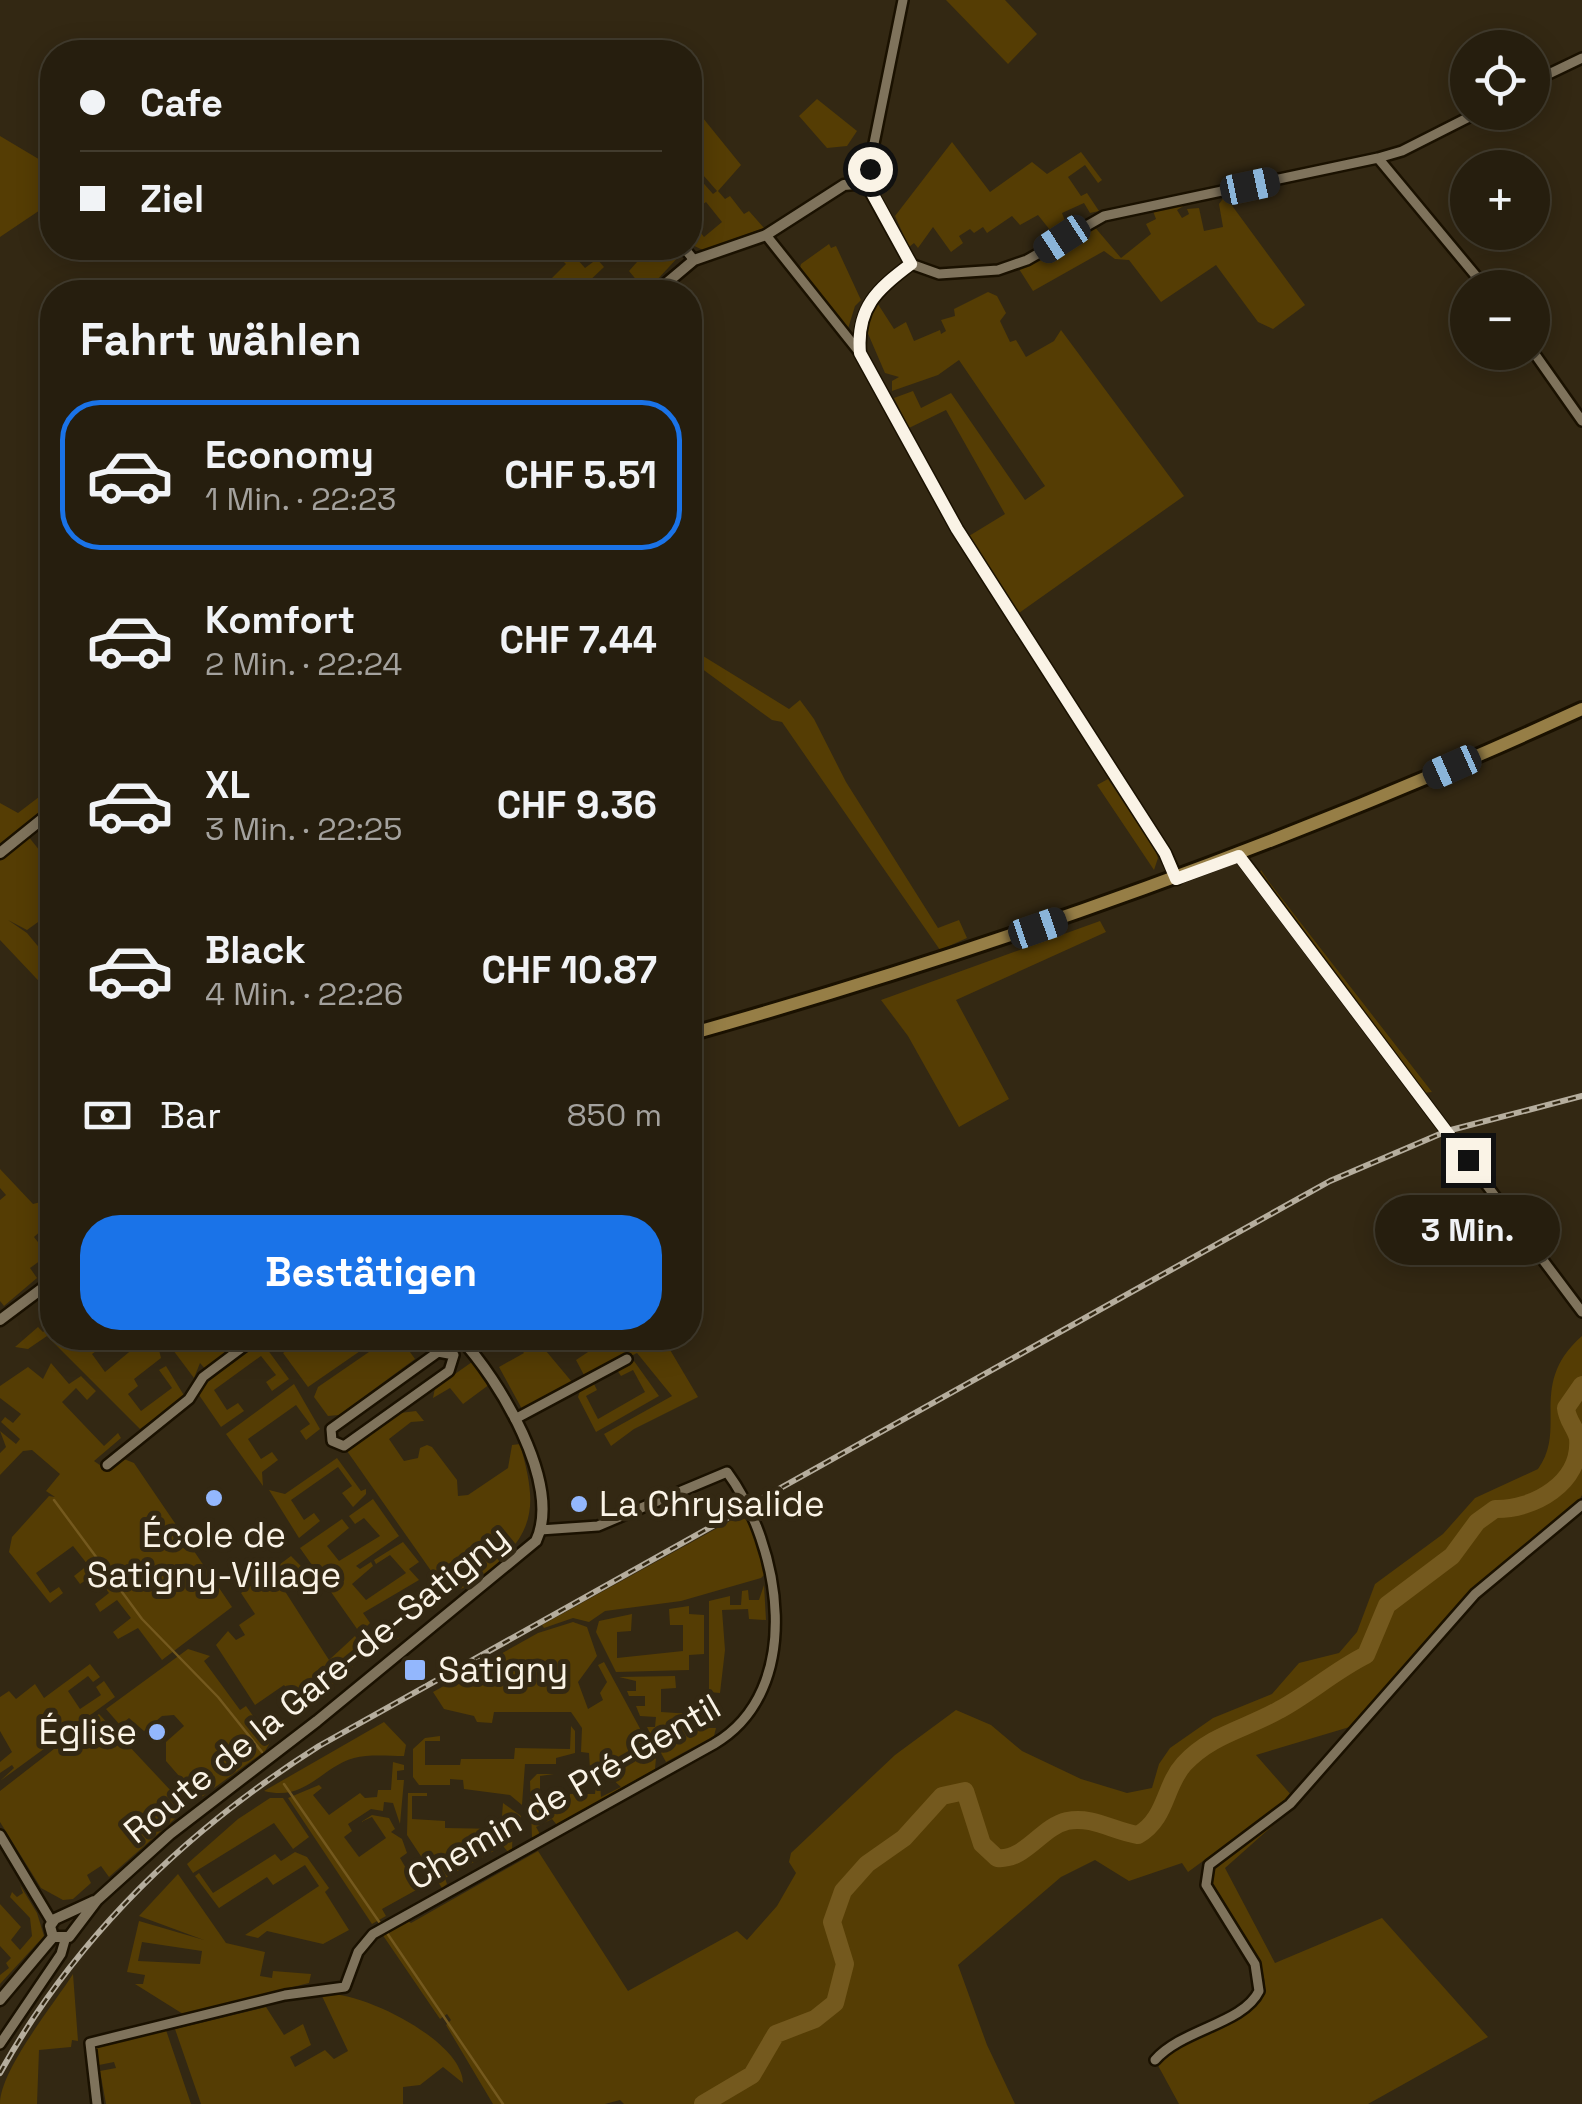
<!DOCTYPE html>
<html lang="de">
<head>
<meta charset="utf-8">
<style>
  :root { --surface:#261e0e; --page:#2e2717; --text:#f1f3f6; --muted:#a4a29e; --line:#423c2e; --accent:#1a73e8 }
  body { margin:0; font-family:"Space Grotesk",sans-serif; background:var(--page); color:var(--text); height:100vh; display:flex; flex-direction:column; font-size:38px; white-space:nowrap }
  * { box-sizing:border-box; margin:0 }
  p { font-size:32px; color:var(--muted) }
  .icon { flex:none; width:55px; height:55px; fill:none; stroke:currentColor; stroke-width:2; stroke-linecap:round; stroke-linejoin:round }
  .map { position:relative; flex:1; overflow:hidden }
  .sheet { position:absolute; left:40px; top:280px; width:662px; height:1070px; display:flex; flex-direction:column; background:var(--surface); border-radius:40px; box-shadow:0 5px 25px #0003,0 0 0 2px var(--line) }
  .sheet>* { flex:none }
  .hud { position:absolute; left:40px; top:40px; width:662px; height:220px; border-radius:40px; box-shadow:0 5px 25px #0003,0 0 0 2px var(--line); display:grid; align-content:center; height:220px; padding:0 40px; background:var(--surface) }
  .buttons { position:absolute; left:1450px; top:30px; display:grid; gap:20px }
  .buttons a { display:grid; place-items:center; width:100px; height:100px; border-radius:50%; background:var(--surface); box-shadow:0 5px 25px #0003,0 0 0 2px var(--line); font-size:50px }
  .end { position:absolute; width:45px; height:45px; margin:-22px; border:12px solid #faf3e6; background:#111; box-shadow:0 0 0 5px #111 }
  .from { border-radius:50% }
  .bubble { position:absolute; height:70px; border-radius:35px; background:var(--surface); box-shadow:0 5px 25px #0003,0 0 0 2px var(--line); font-size:32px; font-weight:700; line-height:70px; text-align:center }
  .car { position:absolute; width:30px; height:60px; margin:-30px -15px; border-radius:12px; box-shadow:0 0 8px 2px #0007; background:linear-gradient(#222 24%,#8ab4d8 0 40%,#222 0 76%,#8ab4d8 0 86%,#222 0) }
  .hud b { display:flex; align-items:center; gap:35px; height:95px; font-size:38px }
  .hud b+b { border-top:2px solid var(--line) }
  .hud i { width:25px; height:25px; background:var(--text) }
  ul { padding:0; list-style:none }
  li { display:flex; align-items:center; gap:30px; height:150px; margin:0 20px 15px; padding:0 20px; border:5px solid transparent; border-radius:40px }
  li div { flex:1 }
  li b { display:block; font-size:38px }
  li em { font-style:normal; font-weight:700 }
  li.current { border-color:var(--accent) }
  li>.icon { width:90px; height:90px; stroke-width:1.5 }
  h2 { padding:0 40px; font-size:45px; line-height:120px }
  .pay { display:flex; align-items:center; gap:25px; height:110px; padding:0 40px; font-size:38px }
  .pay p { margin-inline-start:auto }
  .primary-button { display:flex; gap:20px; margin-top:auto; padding:20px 40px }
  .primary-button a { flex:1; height:115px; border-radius:40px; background:var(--accent); color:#fff; font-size:40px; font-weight:700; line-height:115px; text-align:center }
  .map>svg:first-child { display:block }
</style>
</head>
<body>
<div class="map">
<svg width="1582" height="2104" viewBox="0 0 1582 2104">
  <rect width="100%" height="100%" fill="#332813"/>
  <path fill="#553d04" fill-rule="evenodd" d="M946 0H1005L1037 34 1008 64Z
    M817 99 857 131 847 146 827 148 799 116Z
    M690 102 741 165 718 191 725 199 730 196 744 214 749 211 764 228 703 250 690 244V227L694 224 704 237 722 222 706 202 690 213V168L713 194 717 191 690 160V139L702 129 690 127Z
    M0 136 52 167V202L0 237Z
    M952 142 990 192 1032 162 1047 174 1081 152 1102 180 1098 183 1085 165 1068 177 1081 196 1087 193 1099 211 1090 213 1084 203 1062 213 1068 229 1043 247 1038 239 1050 230 1038 215 1020 225 1012 216 987 233 983 227 974 233 970 229 959 236 963 243 951 252 933 227 918 248 914 243 909 247 895 216Z
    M1225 196 1305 305 1273 329 1258 322 1216 265 1161 302 1129 260 1115 259 1104 251 1033 291 1019 269 1093 225 1121 258 1151 234 1146 224 1156 219 1153 211 1185 205 1177 210 1182 218 1189 214 1187 209 1199 208 1204 231 1223 227 1219 204Z
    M829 244 831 248 836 246 861 300 855 306 847 332 799 272 801 264Z
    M550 248H589L577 259 585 268 597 259 604 267 584 286 589 292H559L548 282 566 264Z
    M640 248H670L680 255 646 292H639L643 288 629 271 645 253Z
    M988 292 997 296 1006 313 1000 321 1010 342 1016 340 1026 357 1054 341 1061 330 1184 496 1019 613 969 536 1005 514 946 410 909 428 894 398 913 391 921 408 951 393 1025 500 1045 486 959 360 938 375 892 391V381L899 377 885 373 866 329 876 301 894 329 906 322 914 341 940 330 941 334 946 331 941 320 955 316 954 309Z
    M690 648 789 709 800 700 814 719 846 782 938 928 959 920 967 938 940 950 782 722 772 720 690 660Z
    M1108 779 1155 850 1158 858 1154 870 1097 785Z
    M52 787V804L0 845V803L18 813Z
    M28 836 52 866V912L27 930 8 920 27 933 52 963V995L0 940V859Z
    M1261 870 1269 882 1432 1092 1423 1093 1408 1075 1257 878Z
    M1100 921 1106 932 956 1000 1009 1099 959 1127 908 1036 881 1000Z
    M0 1169 33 1204 52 1199V1221L34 1237 48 1255 30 1268 37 1278 4 1306 0 1301V1200L6 1195 0 1188Z
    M52 1325V1338H96L102 1347 92 1354 105 1372 146 1338H156L161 1358 134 1379 138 1386 128 1394 141 1411 172 1388 159 1370 166 1366 185 1397 140 1429 47 1336 28 1349 15 1347 38 1327 43 1332Z
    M1582 1336V1495L1575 1508 1490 1575 1353 1726 1256 1755 1292 1796 1188 1872 1182 1863 1129 1881 1095 1860 1061 1877 958 1965 987 2045 1015 2104H624L620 2100 605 2104H493L446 2025 451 2020 447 2014 440 2019 382 1934 407 1920 411 1923 538 1851 628 1991 737 1931 747 1940 777 1906 796 1873 789 1862 791 1853 895 1755 956 1710 991 1725 1022 1751 1081 1779 1127 1793 1152 1788 1159 1764 1170 1748 1213 1718 1272 1694 1299 1663 1339 1653 1357 1632 1375 1584 1443 1534 1475 1498 1538 1469C1568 1428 1527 1384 1582 1336Z
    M164 1338H249L206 1370 200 1363 194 1378Z
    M302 1338H379L308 1387 283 1353Z
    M380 1338H400L415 1359 339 1415 328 1416 314 1397 318 1387 382 1343Z
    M512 1338H551L541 1345 572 1382 571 1387 522 1409 499 1367 524 1353Z
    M596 1338H663L698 1397 634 1429 611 1446 604 1434 672 1396 637 1353 629 1357 626 1350 624 1359 585 1377 576 1360 600 1344Z
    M262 1342 289 1379 272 1391 266 1382 276 1375 261 1356 214 1390 227 1410 238 1403 244 1411 221 1427 199 1395 207 1382Z
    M634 1361 659 1396 596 1432 578 1397 580 1391 594 1384 597 1390 586 1396 598 1419 645 1392 633 1370 621 1376 617 1370Z
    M472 1362 490 1384 463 1404 450 1388 433 1398 435 1388Z
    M51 1363 69 1384 81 1376 96 1391 87 1400 76 1388 62 1402 104 1446 118 1433 121 1438 94 1461 107 1470 124 1459 134 1463 232 1607 162 1660 138 1628 118 1639 113 1632 131 1618 117 1600 100 1612 95 1604 109 1593 95 1574 80 1584 74 1576 88 1565 73 1546 36 1573 50 1593 59 1587 63 1593 50 1603 9 1552 12 1537 49 1496 55 1497 46 1491 60 1474 32 1450 23 1451 0 1475V1453L6 1447 0 1431 16 1444 20 1439 1 1422 5 1417 13 1423 21 1414 0 1398V1386L28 1367 43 1379Z
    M294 1384 320 1429 306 1440 300 1431 310 1424 296 1405 248 1439 261 1459 272 1452 278 1460 262 1472 263 1486 226 1434Z
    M416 1411 424 1421 411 1422 389 1439 404 1461 418 1458 420 1448 427 1445 432 1447 457 1480 458 1496 468 1495 508 1468 512 1445 520 1444C535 1498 539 1528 494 1566 477 1579 467 1590 446 1593L443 1587 460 1586 473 1575 459 1557 439 1570 445 1580 441 1585 347 1451 400 1413Z
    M337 1458 361 1491 366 1489V1494L353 1507 342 1493 352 1486 338 1467 291 1500 304 1520 314 1513 320 1521 299 1538 269 1490 285 1494Z
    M373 1499 399 1536 356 1566 360 1569 371 1562 373 1566 352 1584 366 1600 406 1573 390 1555 376 1564 374 1560 403 1542 419 1562 409 1569 419 1580 363 1613 370 1623 366 1627 379 1644 390 1636 393 1640 401 1637 374 1653 300 1548 342 1519 349 1528 327 1546 339 1561 380 1536 364 1518 355 1524 349 1516Z
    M748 1511 766 1573 761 1578 681 1601 605 1611 589 1622 573 1618 544 1628 542 1625Z
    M291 1556 306 1571 298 1577 294 1571 279 1582 329 1660 355 1636 362 1647 348 1657 353 1666 303 1710 284 1685 255 1705 216 1645 228 1631 236 1640 245 1635 239 1625 255 1614 241 1593Z
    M764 1585 766 1620 749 1619 748 1609 722 1610 725 1650 720 1693 709 1692V1601L730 1596V1605H741L742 1591 748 1590 749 1600H759Z
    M689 1606V1614L704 1615V1654L689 1655V1670L616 1672 596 1632 599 1621 632 1614 631 1631 617 1632V1658L683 1651V1625H670L669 1609Z
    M573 1622 587 1627 597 1656 578 1682 588 1709 603 1700 600 1693 607 1682 598 1665 604 1662 656 1758 655 1769 557 1825 552 1819 536 1827 540 1834 532 1838 530 1781 537 1774H554L540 1776V1801H569L570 1794H595L596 1784H600L601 1797 621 1787 600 1768 590 1769 589 1753 581 1752 582 1728 571 1712H494L492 1723 477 1722 474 1716 444 1709 433 1692 538 1633Z
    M188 1649 210 1656 204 1661 240 1710 246 1706 271 1741 265 1751 199 1799 166 1761V1742L184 1726 174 1715 162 1716 144 1731 129 1718 120 1725 106 1709Z
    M90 1664 100 1677 93 1682 88 1676 68 1691 80 1709 101 1695 96 1687 104 1681 115 1697 0 1781 14 1768 12 1765 0 1773V1762L12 1752 0 1731V1697L9 1691 16 1699 35 1684 44 1698Z
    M675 1676 676 1688 661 1689V1712L707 1715 708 1728H716L714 1736 666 1762 656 1744H664V1734L650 1733 647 1727H655L656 1717 640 1716 636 1706H645V1696H629L627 1691H636V1681L619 1677Z
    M99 1714 187 1808 109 1877 101 1866 87 1875 91 1883 73 1899 63 1900 41 1888 0 1822V1791Z
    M384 1722 406 1745 404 1756C388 1756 369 1754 354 1758 321 1767 306 1802 264 1791Z
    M571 1726 575 1731V1753L556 1758V1764H525L522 1805 510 1795 464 1789 463 1780 450 1779V1785H419L413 1777V1749L425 1738 440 1736V1741H425V1765H460L461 1759H514L515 1748 570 1749Z
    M393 1762 404 1765V1770L397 1771V1780H404L400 1824 393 1803 384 1802 383 1811 371 1809 348 1824 352 1831 344 1837 359 1857 386 1838 372 1817 361 1822 372 1815 389 1818 395 1829 391 1832 402 1839 407 1853 400 1858 418 1889 382 1909 386 1916 372 1924 288 1798 319 1785 322 1788 313 1795 329 1815 360 1793 365 1798 377 1797 378 1790H391Z
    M408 1793H427V1796H412V1819L445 1821V1828L501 1829 503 1803 521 1816 520 1821 513 1820 512 1850 508 1852 503 1846 445 1878 447 1884 442 1888 407 1835Z
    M270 1798H283L309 1837 293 1849 274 1823 193 1873 187 1864 238 1819Z
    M1288 1812 1225 1868 1275 1963 1382 1918 1488 2037 1368 2104H1179L1155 2060 1260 1997 1265 1984C1262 1944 1208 1907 1211 1872Z
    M295 1852 307 1857 329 1888 325 1892 349 1930 323 1944 267 1931 258 1938 245 1935 319 1886 305 1865 273 1885 267 1877 219 1908 195 1876 199 1873 213 1893 275 1854 281 1861Z
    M178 1874 226 1943 265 1952 260 1976 272 1978 273 1971 311 1974 309 1983 183 2014 135 1984H143L145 1975 127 1972 139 1921 204 1940 139 1916ZM142 1942 202 1951 200 1964 138 1961Z
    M20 1885 37 1913 44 1936 0 1984V1975L9 1968 6 1963 11 1958 0 1946V1904L21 1927 11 1940 20 1950 32 1936 30 1918 10 1897 12 1892 17 1897 23 1893Z
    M73 1974 78 2041 72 2040 71 2047 39 2050 37 2104H0C0 2070 54 2004 73 1974Z
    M321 1994C360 1989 463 2041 463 2083L443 2067 420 2085 403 2087V2104H201L175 2029 266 2007 284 2035 303 2024 311 2045 290 2057 295 2067 325 2050 334 2059 348 2051Z
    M166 2030 191 2104H106L100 2071 116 2068 114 2062 99 2065 96 2046Z"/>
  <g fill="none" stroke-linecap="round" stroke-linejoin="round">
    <path stroke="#74591e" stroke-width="2.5" d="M54 1500 142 1619 218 1697 262 1752
      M284 1784 382 1926
      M387 1933 503 2104"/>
    <path stroke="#74591e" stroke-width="18" d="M703 2104 752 2075 776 2034 815 2019 835 2003 845 1964 832 1922 843 1891 867 1864 904 1838 942 1796 965 1791 982 1844 997 1858C1025 1861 1041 1827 1067 1821 1093 1816 1113 1831 1138 1835 1167 1818 1164 1786 1184 1764 1212 1734 1246 1729 1279 1710 1309 1694 1334 1671 1366 1655L1387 1605 1452 1556 1477 1522 1495 1509C1533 1510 1582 1483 1578 1438 1575 1427 1567 1420 1566 1408L1582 1385"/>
    <defs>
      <path id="minor" d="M1532 82 1582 58
        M1378 158 1486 288
        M866 183 903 0
        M766 235 860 353
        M684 248 694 260
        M911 264 939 274 998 270 1027 260 1104 216 1378 158 1402 151 1479 112
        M1532 350 1582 421
        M1239 855 1582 1312
        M438 1352 454 1355 449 1371 344 1446 332 1441 331 1429Z
        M515 1419 627 1359
        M107 1465 189 1399 203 1377 255 1338
        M0 1835 52 1922
        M0 2044 61 1954 65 1940
        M1155 2060C1182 2029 1243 2024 1259 1991L1255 1964 1206 1885 1209 1865 1290 1804 1475 1594 1582 1505
        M97 2104 90 2043 285 1995 345 1987 358 1952 373 1934 714 1744C806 1690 781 1545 727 1472L598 1526 540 1530"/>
      <path id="tertiary" d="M656 292 694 260 766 235 844 185 866 183 911 264C877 289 857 308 860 353L957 529 1165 853 1177 879
        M0 853 52 811
        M0 1320 52 1281
        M53 1937H69L97 1900 170 1834 317 1721 536 1541C563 1484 498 1378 460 1338
        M53 1937 50 1926 55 1919 94 1901
        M0 2000 53 1937"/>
      <path id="secondary" d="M690 1034C996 948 1292 842 1582 709"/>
    </defs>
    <use href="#minor" stroke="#1a1100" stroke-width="14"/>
    <use href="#tertiary" stroke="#1a1100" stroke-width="15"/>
    <use href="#secondary" stroke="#1a1100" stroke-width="18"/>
    <use href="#minor" stroke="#7f735c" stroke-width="9"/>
    <use href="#tertiary" stroke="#7f735c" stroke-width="10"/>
    <use href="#secondary" stroke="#967e46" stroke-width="12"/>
    <defs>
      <path id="rail" d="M0 2073C76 1936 188 1829 319 1746L1330 1181 1447 1131 1582 1096"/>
    </defs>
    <use href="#rail" stroke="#b5ad9d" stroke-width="6"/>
    <use href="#rail" stroke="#332813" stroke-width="2.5" stroke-dasharray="8" stroke-linecap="butt"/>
  </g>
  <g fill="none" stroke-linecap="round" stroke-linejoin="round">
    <path stroke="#faf3e6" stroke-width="12" d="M870 169 866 182 911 264C877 289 856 308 860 353L957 529 1165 853 1176 879 1239 856 1468 1160"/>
  </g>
  <g fill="#93b7fd" stroke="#332813" stroke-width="4">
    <circle cx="214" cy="1498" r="10"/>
    <circle cx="579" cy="1504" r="10"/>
    <rect x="403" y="1658" width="24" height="24" rx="5"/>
    <circle cx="157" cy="1732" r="10"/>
  </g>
  <g text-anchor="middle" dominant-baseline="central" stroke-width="10" stroke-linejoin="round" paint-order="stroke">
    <g font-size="35" fill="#faf3e6" stroke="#332813" text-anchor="start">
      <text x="599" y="1504">La Chrysalide</text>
      <text x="214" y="1535" text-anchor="middle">École de<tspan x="214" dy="40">Satigny-Village</tspan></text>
      <text x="438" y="1670">Satigny</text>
      <text x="137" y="1732" text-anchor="end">Église</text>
    </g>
    <g font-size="35" fill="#faf3e6" stroke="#332813">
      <text transform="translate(316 1684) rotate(-39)">Route de la Gare-de-Satigny</text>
      <text transform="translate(564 1792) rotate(-30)">Chemin de Pré-Gentil</text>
    </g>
  </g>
</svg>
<div class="buttons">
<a><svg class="icon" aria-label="locate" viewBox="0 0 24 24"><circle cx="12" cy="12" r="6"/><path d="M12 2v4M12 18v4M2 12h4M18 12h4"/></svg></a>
<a>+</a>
<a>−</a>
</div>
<i class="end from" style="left:870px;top:169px"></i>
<i class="end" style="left:1468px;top:1160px"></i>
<div class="bubble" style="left:1375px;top:1195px;width:185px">3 Min.</div>
<i class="car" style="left:1250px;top:186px;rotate:78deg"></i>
<i class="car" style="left:1062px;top:239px;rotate:237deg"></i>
<i class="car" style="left:1452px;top:767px;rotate:246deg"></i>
<i class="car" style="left:1038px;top:928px;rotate:71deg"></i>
<div class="hud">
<b><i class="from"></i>Cafe</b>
<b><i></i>Ziel</b>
</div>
<section class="sheet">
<h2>Fahrt wählen</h2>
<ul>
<li class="current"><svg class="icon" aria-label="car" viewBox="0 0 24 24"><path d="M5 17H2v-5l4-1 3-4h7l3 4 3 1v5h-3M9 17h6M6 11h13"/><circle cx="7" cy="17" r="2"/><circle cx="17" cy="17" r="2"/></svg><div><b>Economy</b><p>1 Min. · 22:23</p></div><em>CHF 5.51</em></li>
<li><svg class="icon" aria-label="car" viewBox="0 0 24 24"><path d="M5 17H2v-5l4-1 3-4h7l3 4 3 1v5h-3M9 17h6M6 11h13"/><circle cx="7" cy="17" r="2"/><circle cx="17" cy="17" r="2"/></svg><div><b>Komfort</b><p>2 Min. · 22:24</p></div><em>CHF 7.44</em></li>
<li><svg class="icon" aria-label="car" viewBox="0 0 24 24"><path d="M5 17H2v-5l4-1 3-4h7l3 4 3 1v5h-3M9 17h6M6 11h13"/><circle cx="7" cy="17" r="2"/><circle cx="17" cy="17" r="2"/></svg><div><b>XL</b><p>3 Min. · 22:25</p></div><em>CHF 9.36</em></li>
<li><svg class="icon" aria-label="car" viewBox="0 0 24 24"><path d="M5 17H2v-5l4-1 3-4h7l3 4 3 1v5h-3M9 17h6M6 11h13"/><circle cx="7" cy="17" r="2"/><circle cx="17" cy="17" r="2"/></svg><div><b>Black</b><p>4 Min. · 22:26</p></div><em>CHF 10.87</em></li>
</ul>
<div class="pay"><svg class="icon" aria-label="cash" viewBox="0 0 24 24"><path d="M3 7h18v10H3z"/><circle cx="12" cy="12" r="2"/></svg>Bar<p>850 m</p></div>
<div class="primary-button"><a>Bestätigen</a></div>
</section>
</div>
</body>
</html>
